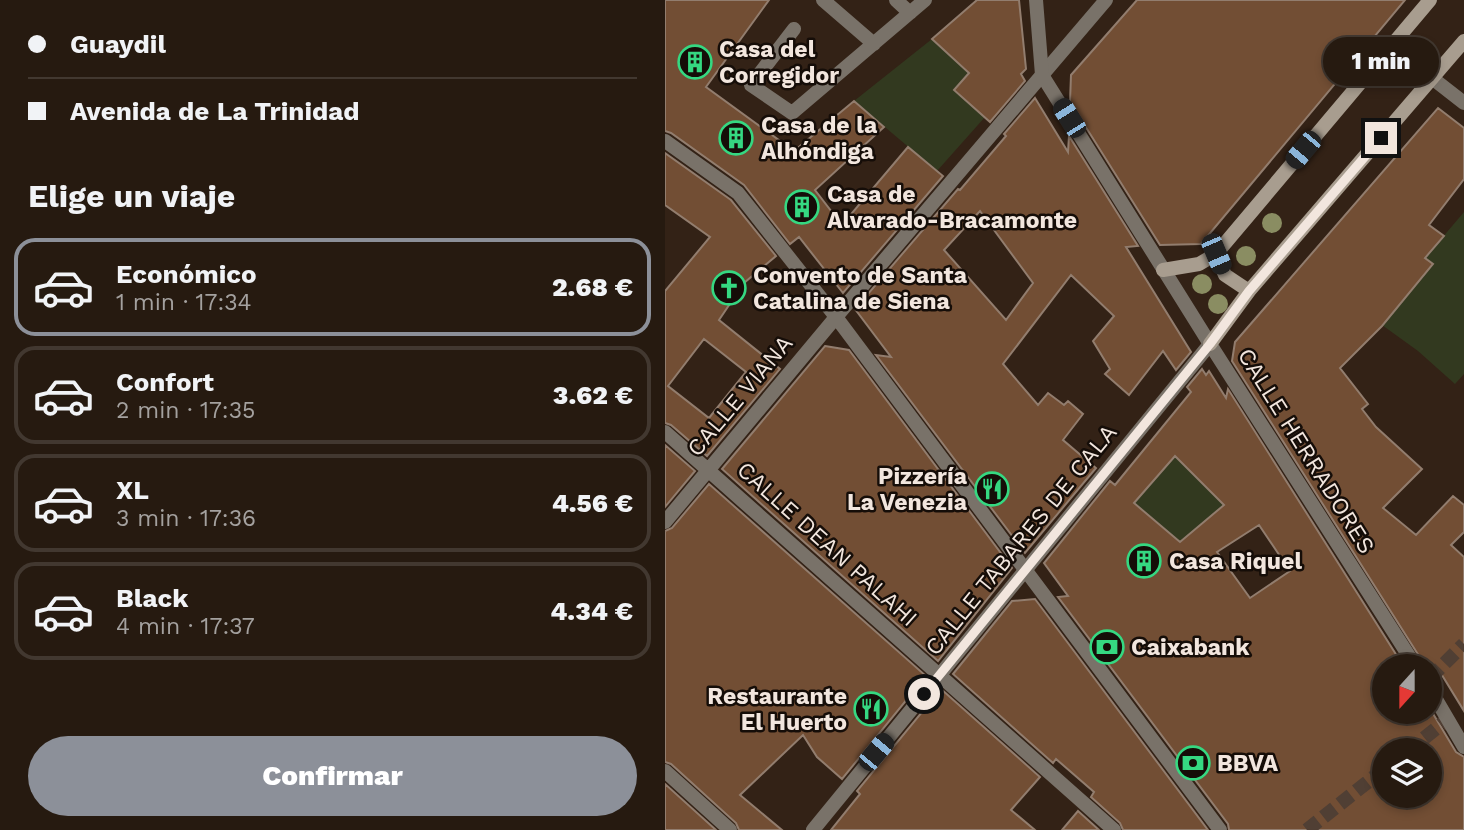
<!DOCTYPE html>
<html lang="es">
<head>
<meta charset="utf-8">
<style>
  :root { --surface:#261a10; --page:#2e2319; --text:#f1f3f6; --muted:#a4a19f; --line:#423830; --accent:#8c9099 }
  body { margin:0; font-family:"Work Sans",sans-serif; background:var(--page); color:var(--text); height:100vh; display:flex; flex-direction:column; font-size:26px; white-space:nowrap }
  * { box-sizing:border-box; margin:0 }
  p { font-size:23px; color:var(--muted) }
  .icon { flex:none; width:38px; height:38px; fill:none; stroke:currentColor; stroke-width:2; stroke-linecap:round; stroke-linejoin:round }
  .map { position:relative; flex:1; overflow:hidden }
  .details { display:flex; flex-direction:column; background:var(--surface); width:665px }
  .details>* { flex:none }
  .top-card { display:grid; align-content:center; height:154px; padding:0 28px; background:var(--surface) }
  .needle { width:46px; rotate:201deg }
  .buttons { position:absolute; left:707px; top:654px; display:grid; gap:14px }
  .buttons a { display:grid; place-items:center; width:70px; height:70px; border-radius:50%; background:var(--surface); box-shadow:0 4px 10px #0003,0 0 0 2px var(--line); font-size:35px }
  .end { position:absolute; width:32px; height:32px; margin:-16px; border:9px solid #f2e6de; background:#111; box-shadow:0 0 0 4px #111 }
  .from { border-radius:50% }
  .bubble { position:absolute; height:49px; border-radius:24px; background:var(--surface); box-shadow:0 4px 10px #0003,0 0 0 2px var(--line); font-size:23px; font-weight:800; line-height:49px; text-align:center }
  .car { position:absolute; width:21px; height:42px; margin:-21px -10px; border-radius:9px; box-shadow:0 0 5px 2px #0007; background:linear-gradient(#222 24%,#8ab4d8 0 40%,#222 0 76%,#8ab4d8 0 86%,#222 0) }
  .top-card b { display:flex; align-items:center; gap:24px; height:66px; font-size:26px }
  .top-card b+b { border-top:2px solid var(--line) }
  .top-card i { width:18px; height:18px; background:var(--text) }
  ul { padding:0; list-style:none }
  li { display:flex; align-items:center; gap:21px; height:98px; margin:0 14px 10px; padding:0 14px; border:4px solid var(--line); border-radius:21px }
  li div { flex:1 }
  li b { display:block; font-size:26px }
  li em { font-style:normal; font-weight:800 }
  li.current { border-color:var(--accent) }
  li>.icon { width:63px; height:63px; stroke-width:1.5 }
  h2 { padding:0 28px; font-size:32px; line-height:84px }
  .button { display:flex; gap:14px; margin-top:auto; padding:14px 28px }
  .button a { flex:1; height:80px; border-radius:42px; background:var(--accent); color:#fff; font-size:28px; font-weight:800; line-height:80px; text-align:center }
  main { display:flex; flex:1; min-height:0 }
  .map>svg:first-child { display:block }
</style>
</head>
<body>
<main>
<section class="details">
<div class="top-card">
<b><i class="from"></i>Guaydil</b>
<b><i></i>Avenida de La Trinidad</b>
</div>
<h2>Elige un viaje</h2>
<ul>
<li class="current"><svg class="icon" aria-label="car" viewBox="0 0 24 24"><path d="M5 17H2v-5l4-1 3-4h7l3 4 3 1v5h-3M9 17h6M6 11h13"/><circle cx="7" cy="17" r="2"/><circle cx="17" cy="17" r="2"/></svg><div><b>Económico</b><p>1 min · 17:34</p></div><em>2.68 €</em></li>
<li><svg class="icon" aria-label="car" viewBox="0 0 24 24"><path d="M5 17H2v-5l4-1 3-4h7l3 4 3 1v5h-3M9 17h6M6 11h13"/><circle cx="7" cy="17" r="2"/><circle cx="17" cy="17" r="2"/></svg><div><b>Confort</b><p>2 min · 17:35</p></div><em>3.62 €</em></li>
<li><svg class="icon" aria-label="car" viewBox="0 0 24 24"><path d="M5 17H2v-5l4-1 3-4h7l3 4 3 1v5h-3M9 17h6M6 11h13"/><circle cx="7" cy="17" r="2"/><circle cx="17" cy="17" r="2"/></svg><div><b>XL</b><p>3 min · 17:36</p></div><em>4.56 €</em></li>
<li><svg class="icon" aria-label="car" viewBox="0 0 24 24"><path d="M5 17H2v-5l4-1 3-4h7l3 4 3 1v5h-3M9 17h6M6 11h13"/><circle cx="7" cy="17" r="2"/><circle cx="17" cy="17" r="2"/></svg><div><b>Black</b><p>4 min · 17:37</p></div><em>4.34 €</em></li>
</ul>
<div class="button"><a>Confirmar</a></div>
</section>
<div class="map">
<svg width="799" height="830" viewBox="0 0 799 830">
  <rect width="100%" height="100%" fill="#332216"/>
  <path fill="#32391f" d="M299 32 320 117 272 171 189 101 267 39 282 52Z
    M799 212V374L790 384 753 351 717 325 768 264 760 258Z
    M510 456 559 505 515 542 461 513Z"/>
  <path fill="#724e34" stroke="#927d6e" stroke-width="2" fill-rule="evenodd" d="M0 0H104L41 87 129 151 189 101 219 127 150 190 177 225 243 147 278 176 178 293 134 237 125 244 79 185 6 133 0 131Z
    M312 0H354L361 69 356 74 360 81 325 122 289 90 304 73 267 39Z
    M472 0H740L536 244 495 245 405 102 406 75Z
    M370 98 403 152 404 136 473 246 461 247 526 352 511 370 498 351 464 395 440 374 445 369 428 341 449 316 406 275 338 364 373 405 383 393 399 405 403 401 418 414 398 440 431 468 360 553 211 355 226 357 190 309 293 189 295 190 341 136 339 134ZM315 211 368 283 341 320 279 250Z
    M773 108 799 128V179L764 225 779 236 760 258 768 264 717 326 675 368 703 404 697 409 711 427 757 469 718 508 751 535 788 496 799 505V532L786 545 799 557V711L772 667H761L567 361 570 342Z
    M0 153 66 200 111 256 79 283 54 320 115 369 42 456 6 425 0 423V291L45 237 0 205ZM39 339 81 372 44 418 3 386Z
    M160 346 184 350 347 568 273 661 57 469Z
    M537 369 541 375 544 371 561 398 563 389 739 667H719V712H767L791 752 799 757V830H564L563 824 393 597 403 596 379 563 445 481 450 485 526 392 522 387ZM510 456 559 505 515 542 469 503ZM594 525 625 571 585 598 552 552ZM719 751H765V796H719Z
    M0 445 30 471 0 507Z
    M44 484 261 676 177 779 152 757 138 735 75 795 117 830H74L71 823 6 764 0 762V531L7 528Z
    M370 599 543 830H458L455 823 426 797 429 792 391 759 388 763 288 674 347 601Z
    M276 689 375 777 346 810 370 830H166L195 794 192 791Z
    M0 784 51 830H0Z
    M413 811 434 830H397Z"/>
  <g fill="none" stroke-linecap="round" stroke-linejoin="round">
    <path stroke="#503f34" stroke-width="14" stroke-dasharray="14 7" stroke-linecap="butt" d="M765 678 799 644
      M743 751 783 719
      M642 830 719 769"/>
    <path stroke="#797269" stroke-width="14" d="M158 0 209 44
      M231 0 245 13
      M129 29 86 85 127 113 260 0"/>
    <path stroke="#797269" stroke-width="14" d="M0 141 73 193 171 317 555 830
      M545 344 751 667
      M0 432 449 830
      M0 522 171 317 441 0
      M765 689 799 747
      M0 771 65 830"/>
    <path stroke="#797269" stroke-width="14" d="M726 46 799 103
      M148 830 545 344"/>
    <path stroke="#797269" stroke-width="14" d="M371 0 377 75 545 344"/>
    <path stroke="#a89d8f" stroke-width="14" d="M551 254 560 275 584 291
      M498 270 534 264 551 254 765 0
      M545 344 584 291 799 41"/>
  </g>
  <g fill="#8a8d62">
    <circle cx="607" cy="223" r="10"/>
    <circle cx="581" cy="256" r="10"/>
    <circle cx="537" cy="284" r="10"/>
    <circle cx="553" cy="304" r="10"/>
  </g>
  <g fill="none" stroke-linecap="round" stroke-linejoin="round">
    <path stroke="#f2e6de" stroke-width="9" d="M259 694 545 344 584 291 716 138"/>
  </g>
  <defs>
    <symbol id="building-ring" viewBox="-11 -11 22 22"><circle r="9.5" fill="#150d08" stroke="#35d881" stroke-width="1.5"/><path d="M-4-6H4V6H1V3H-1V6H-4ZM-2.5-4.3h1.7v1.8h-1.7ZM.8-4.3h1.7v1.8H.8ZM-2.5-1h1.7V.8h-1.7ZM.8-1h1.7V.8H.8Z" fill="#35d881"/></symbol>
    <symbol id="church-ring" viewBox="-11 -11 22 22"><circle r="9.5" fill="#150d08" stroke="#35d881" stroke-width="1.5"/><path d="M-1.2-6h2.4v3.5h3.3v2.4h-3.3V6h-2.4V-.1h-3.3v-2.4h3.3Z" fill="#35d881"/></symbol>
    <symbol id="restaurant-ring" viewBox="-11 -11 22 22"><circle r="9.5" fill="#150d08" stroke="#35d881" stroke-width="1.5"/><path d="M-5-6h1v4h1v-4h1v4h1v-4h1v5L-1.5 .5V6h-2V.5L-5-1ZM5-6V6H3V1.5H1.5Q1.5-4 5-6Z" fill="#35d881"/></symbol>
    <symbol id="bank-ring" viewBox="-11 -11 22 22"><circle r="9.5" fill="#150d08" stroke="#35d881" stroke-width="1.5"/><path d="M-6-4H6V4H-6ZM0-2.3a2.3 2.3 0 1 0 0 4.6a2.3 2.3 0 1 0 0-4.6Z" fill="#35d881"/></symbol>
  </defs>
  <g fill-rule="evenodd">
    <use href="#building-ring" x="11" y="43" width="38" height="38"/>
    <use href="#building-ring" x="52" y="119" width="38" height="38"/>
    <use href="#building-ring" x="118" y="188" width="38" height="38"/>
    <use href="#church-ring" x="45" y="269" width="38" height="38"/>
    <use href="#restaurant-ring" x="308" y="470" width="38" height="38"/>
    <use href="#building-ring" x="460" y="542" width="38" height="38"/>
    <use href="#bank-ring" x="423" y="628" width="38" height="38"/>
    <use href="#restaurant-ring" x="187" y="690" width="38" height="38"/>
    <use href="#bank-ring" x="509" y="744" width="38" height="38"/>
  </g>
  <g text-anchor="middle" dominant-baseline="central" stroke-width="5" stroke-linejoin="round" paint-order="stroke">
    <g font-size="23" font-weight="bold" fill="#f2e6de" stroke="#150d08" text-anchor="start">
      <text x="54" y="49">Casa del<tspan x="54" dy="26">Corregidor</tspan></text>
      <text x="96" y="125">Casa de la<tspan x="96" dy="26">Alhóndiga</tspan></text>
      <text x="162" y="194">Casa de<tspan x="162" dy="26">Alvarado-Bracamonte</tspan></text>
      <text x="88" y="275">Convento de Santa<tspan x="88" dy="26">Catalina de Siena</tspan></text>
      <text x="302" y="476" text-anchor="end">Pizzería<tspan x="302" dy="26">La Venezia</tspan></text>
      <text x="504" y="561">Casa Riquel</text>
      <text x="466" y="647">Caixabank</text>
      <text x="182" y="696" text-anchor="end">Restaurante<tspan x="182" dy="26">El Huerto</tspan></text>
      <text x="552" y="763">BBVA</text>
    </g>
    <g font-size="23" fill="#f2e6de" stroke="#150d08">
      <text transform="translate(75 396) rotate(-50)">CALLE VIANA</text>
      <text transform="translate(641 451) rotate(58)">CALLE HERRADORES</text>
      <text transform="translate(356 540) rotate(-51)">CALLE TABARES DE CALA</text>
      <text transform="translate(162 544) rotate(42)">CALLE DEAN PALAHI</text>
    </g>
  </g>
</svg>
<div class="buttons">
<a><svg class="needle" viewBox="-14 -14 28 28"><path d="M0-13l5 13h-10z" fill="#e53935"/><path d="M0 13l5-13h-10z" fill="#a4a19f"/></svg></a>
<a><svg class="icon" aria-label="layers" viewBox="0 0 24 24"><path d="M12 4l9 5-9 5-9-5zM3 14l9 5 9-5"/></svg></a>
</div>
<i class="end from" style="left:259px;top:694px"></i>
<i class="end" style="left:716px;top:138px"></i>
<div class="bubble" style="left:658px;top:37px;width:116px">1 min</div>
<i class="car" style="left:404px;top:118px;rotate:328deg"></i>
<i class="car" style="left:638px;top:150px;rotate:220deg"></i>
<i class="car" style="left:551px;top:254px;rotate:157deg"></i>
<i class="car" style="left:211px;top:752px;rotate:40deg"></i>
</div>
</main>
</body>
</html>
